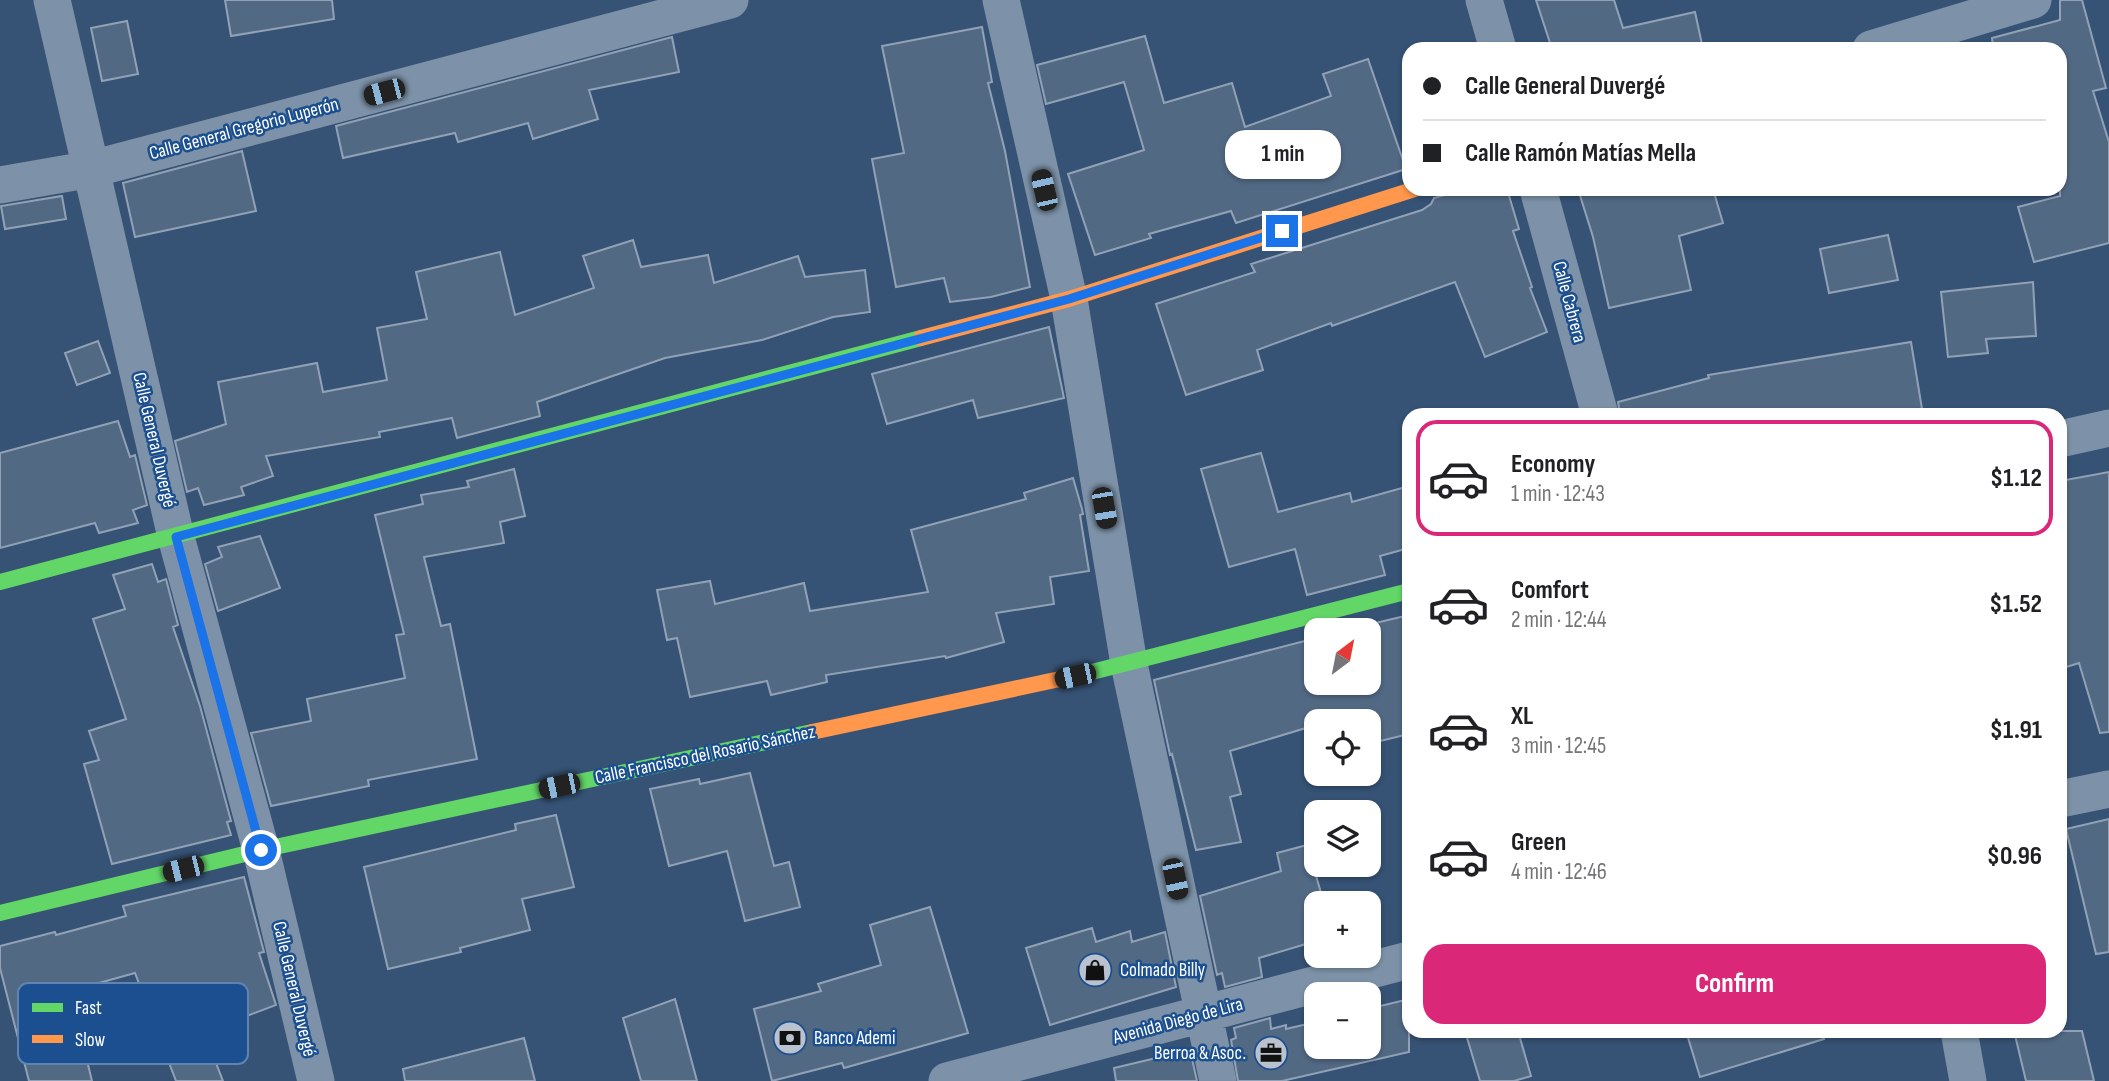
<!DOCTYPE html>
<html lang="en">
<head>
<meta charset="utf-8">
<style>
  :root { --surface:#fff; --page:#f2f2f2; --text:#202124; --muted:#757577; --line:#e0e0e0; --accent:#db2777 }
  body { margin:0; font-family:"Sofia Sans Condensed",sans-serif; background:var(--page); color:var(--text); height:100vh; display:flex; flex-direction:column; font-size:26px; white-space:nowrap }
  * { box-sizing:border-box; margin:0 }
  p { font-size:23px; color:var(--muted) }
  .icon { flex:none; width:38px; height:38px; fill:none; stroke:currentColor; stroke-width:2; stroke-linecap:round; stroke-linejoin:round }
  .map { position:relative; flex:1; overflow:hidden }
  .sheet { position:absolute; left:1402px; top:408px; width:665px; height:630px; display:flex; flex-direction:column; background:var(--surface); border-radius:21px; box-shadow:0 2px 5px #0004 }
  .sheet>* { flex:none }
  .top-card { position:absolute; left:1402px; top:42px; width:665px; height:154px; border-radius:21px; box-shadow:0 2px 5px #0004; display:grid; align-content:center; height:154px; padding:0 21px; background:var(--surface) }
  .needle { width:46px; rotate:32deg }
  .fabs { position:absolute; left:1304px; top:618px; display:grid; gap:14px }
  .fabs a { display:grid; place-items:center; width:77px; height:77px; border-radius:14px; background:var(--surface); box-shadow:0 2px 5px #0004; font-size:35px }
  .end { position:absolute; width:32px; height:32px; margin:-16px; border:9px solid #1a73e8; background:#fff; box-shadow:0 0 0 4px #fff }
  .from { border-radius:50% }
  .bubble { position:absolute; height:49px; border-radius:21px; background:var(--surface); box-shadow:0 2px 5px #0004; font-size:23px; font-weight:700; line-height:49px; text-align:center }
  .car { position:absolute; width:21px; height:42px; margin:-21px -10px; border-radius:9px; box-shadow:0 0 5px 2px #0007; background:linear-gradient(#222 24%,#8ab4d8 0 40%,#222 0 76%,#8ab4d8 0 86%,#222 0) }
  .top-card b { display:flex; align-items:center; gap:24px; height:66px; font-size:26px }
  .top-card b+b { border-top:2px solid var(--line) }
  .top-card i { width:18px; height:18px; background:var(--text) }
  ul { padding:12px 0 0; list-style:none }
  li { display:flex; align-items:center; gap:21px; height:116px; margin:0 14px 10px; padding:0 7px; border:4px solid transparent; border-radius:21px }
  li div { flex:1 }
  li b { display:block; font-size:26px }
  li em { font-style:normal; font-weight:700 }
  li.current { border-color:var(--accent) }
  li>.icon { width:63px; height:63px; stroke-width:1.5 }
  .cta { display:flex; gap:14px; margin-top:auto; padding:14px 21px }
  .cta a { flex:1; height:80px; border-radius:21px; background:var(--accent); color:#fff; font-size:28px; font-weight:700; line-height:80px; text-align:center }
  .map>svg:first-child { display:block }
</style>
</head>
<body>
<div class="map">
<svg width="2109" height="1081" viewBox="0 0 2109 1081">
  <rect width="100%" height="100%" fill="#365274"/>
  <path fill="#526984" stroke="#92a2b6" stroke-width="2" d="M225 0H332L334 19 231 36Z
    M1536 0H1614L1623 28 1695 12 1703 49H1552Z
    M2060 0H2082L2106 88 2093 91 2109 142V243L2034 262 2018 207 2060 196V49H1993L1992 38 2060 20Z
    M127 21 138 74 102 81 91 28Z
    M982 27 992 82 988 83 1005 151 1030 287 991 297 950 302 944 278 896 287 872 159 904 153 882 46Z
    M1145 36 1164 103 1232 83 1245 127 1331 96 1323 74 1368 59 1406 169 1236 223 1231 211 1149 234 1151 238 1095 255 1068 174 1144 150 1124 82 1046 104 1037 65Z
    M672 37 679 72 589 90 598 119 533 139 528 123 458 142 455 133 343 158 336 126Z
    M242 151 256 211 135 237 123 183Z
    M1466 189H1507L1519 229 1513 231 1532 287 1530 288 1547 332 1485 357 1455 282 1332 326 1331 323 1257 350 1263 370 1186 395 1156 304 1255 272 1251 264 1422 210 1431 204 1434 198Z
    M1578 189H1713L1723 223 1679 236 1691 290 1609 308 1593 237Z
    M62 196 66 219 5 229 1 206Z
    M1888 235 1898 280 1829 293 1820 249Z
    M633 240 641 267 708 255 714 283 798 256 805 277 865 270 870 312 833 317 762 340 665 358 537 402 540 416 457 438 452 418 379 432 380 437 266 456 273 476 241 487 244 495 204 505 198 488 187 492 175 441 226 424 218 382 317 363 323 392 387 380 377 328 427 319 416 272 500 252 515 315 594 288 583 256Z
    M2033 282 2036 336 1986 339 1988 353 1948 357 1941 292Z
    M1049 327 1064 398 978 418 973 400 887 424 872 374Z
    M98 341 110 373 77 385 65 353Z
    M1911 342 1923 415H1620L1618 402 1709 378 1708 375Z
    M118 421 130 457 135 455 147 505 133 510 138 523 99 533 95 523 0 548V453Z
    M1261 453 1278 512 1350 493 1352 502 1409 486V548L1380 556 1385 575 1307 595 1295 549 1229 567 1201 469Z
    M514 469 525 516 500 522 504 543 424 557 441 626 450 624 477 759 368 780 369 786 271 806 251 733 311 721 307 699 405 678 396 635 404 634 375 515 423 504 421 495 469 487 467 481Z
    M2109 472V732L2100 733 2079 663 2060 669V481Z
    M1073 478 1082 509 1083 514 1080 515 1089 571 1050 577 1054 604 996 613 1004 642 946 658 945 656 826 675 827 682 771 695 767 681 690 697 677 638 667 640 657 590 710 581 715 604 804 583 810 611 928 592 911 530 1026 499 1024 493Z
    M260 536 280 588 218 611 205 564 222 557 218 547Z
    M152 564 158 582 166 579 178 625 173 627 200 706 231 821 227 822 231 835 112 864 84 764 99 760 89 731 126 719 93 619 125 609 113 575Z
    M1409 615V734L1368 744V721H1316V725L1230 751 1241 794 1230 797 1241 842 1196 850 1172 754 1170 755 1154 680 1316 638V682H1368V630H1346Z
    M750 773 774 866 789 862 800 907 745 921 727 851 669 866 650 789 699 779 700 784Z
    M556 815 574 887 522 899 530 930 460 948 461 952 388 969 364 867 516 830 515 824Z
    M2109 819V952L2096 954 2066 829Z
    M1307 845 1324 903H1316V941L1259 958 1262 977 1225 987 1222 973 1217 975 1200 896 1281 871 1277 853Z
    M244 877 264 952 259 953 276 1005 204 1032 223 1081H176L135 973 70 991 92 1081H29L0 968V946L55 932 56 935 126 916 123 906Z
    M930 907 968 1033 844 1068 842 1063 772 1081 754 1009 821 991 818 984 881 965 870 925Z
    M1092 928 1096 942 1130 931 1132 942 1165 932 1176 987 1050 1025 1026 948Z
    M675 999 697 1081H641L623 1018Z
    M1409 999V1052L1282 1081H1238L1231 1040 1236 1038 1234 1028 1270 1018 1271 1029 1286 1025V1029L1316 1022V1046H1368V1009Z
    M1465 1031H1518L1531 1076 1514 1081H1480Z
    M1686 1031H1823L1824 1039 1700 1077Z
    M2014 1031H2082L2094 1081H2026Z
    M524 1038 535 1081H405L403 1069Z
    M1190 1050 1197 1081H1116L1114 1068Z"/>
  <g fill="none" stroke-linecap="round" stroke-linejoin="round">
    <path stroke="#7d92a8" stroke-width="37" d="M52 0 176 537 261 850 316 1081
      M1001 0 1069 299 1129 664 1218 1081
      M1484 0 1498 49
      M1871 49 2033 0
      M0 185 92 169 730 0
      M1538 189 1600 415
      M2060 439 2109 428
      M2060 799 2109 789
      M1959 1031 1968 1081
      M947 1081 1409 960"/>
    <path stroke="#63d668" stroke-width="16" d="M0 582 921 338
      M1088 673 1409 591
      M0 913 261 850 812 732"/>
    <path stroke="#ff974d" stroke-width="16" d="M921 338 1069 299 1415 189
      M812 732 1088 673"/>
  </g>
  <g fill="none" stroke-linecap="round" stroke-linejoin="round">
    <path stroke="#1a73e8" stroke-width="9" d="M261 850 176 537 1069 299 1282 231"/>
  </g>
  <defs>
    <symbol id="shop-disc" viewBox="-11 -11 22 22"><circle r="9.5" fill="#b9c2ce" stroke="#1b4f8f"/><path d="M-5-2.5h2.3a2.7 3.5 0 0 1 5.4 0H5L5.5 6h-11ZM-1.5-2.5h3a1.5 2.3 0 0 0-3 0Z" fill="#111"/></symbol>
    <symbol id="bank-disc" viewBox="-11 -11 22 22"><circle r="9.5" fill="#b9c2ce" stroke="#1b4f8f"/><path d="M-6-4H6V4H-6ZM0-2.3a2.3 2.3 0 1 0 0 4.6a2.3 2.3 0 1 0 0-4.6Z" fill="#111"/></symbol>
    <symbol id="office-disc" viewBox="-11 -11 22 22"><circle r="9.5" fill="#b9c2ce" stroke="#1b4f8f"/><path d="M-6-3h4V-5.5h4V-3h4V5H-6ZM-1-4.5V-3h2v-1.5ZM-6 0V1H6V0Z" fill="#111"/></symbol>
  </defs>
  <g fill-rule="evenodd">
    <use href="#shop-disc" x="1076" y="951" width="38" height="38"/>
    <use href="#bank-disc" x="771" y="1019" width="38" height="38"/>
    <use href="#office-disc" x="1252" y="1034" width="38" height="38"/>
  </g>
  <g text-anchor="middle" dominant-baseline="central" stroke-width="5" stroke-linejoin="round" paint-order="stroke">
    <g font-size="19" fill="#fff" stroke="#1b4f8f">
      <text transform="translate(244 129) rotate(-15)">Calle General Gregorio Luperón</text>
      <text transform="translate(1569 302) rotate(75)">Calle Cabrera</text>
      <text transform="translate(154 440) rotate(77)">Calle General Duvergé</text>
      <text transform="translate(705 755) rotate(-12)">Calle Francisco del Rosario Sánchez</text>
      <text transform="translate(294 989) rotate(77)">Calle General Duvergé</text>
      <text transform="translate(1178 1021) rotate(-15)">Avenida Diego de Lira</text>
    </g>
    <g font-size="19" fill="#fff" stroke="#1b4f8f" text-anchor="start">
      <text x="1120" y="970">Colmado Billy</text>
      <text x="814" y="1038">Banco Ademi</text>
      <text x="1246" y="1053" text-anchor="end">Berroa &amp; Asoc.</text>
    </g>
  </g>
  <rect x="18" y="983" width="230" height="81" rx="10" fill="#1b4f8f" stroke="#5f84b1" stroke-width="2"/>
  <rect x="32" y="1003" width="31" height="9" fill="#63d668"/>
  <rect x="32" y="1035" width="31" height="8" fill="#ff974d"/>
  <g font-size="19" fill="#fff">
    <text x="75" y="1014">Fast</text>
    <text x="75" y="1046">Slow</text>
  </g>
</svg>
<div class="fabs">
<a><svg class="needle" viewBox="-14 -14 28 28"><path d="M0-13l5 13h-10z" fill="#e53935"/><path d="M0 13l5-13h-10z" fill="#757577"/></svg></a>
<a><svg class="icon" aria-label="locate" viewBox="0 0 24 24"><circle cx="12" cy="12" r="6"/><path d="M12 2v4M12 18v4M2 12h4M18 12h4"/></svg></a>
<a><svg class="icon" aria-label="layers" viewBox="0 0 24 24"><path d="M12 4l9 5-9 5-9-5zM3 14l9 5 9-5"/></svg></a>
<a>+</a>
<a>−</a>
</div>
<i class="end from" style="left:261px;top:850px"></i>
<i class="end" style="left:1282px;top:231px"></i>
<div class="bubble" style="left:1225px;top:130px;width:116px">1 min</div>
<i class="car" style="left:384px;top:92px;rotate:255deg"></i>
<i class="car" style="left:1044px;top:190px;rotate:347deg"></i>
<i class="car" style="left:1104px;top:508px;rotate:170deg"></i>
<i class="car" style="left:1075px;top:676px;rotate:258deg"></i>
<i class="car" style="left:559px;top:786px;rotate:258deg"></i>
<i class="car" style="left:183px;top:869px;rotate:256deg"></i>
<i class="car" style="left:1175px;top:879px;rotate:168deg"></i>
<div class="top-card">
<b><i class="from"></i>Calle General Duvergé</b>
<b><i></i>Calle Ramón Matías Mella</b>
</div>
<section class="sheet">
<ul>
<li class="current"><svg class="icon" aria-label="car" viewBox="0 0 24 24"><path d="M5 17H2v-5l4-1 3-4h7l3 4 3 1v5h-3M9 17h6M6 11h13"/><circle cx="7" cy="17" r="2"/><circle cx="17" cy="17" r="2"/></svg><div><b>Economy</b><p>1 min · 12:43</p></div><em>$1.12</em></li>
<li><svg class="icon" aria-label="car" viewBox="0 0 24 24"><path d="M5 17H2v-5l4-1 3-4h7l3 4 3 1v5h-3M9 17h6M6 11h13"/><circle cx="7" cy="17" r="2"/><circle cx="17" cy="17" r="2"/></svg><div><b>Comfort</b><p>2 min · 12:44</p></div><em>$1.52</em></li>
<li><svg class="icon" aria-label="car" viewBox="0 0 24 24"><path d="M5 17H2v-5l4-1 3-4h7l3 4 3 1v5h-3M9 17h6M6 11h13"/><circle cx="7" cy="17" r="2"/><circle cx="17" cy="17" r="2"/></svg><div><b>XL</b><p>3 min · 12:45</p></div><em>$1.91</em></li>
<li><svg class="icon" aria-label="car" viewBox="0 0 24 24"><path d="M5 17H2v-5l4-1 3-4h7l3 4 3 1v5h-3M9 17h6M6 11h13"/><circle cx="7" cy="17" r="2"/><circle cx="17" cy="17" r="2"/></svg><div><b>Green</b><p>4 min · 12:46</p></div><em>$0.96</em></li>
</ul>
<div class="cta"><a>Confirm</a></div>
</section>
</div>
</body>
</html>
